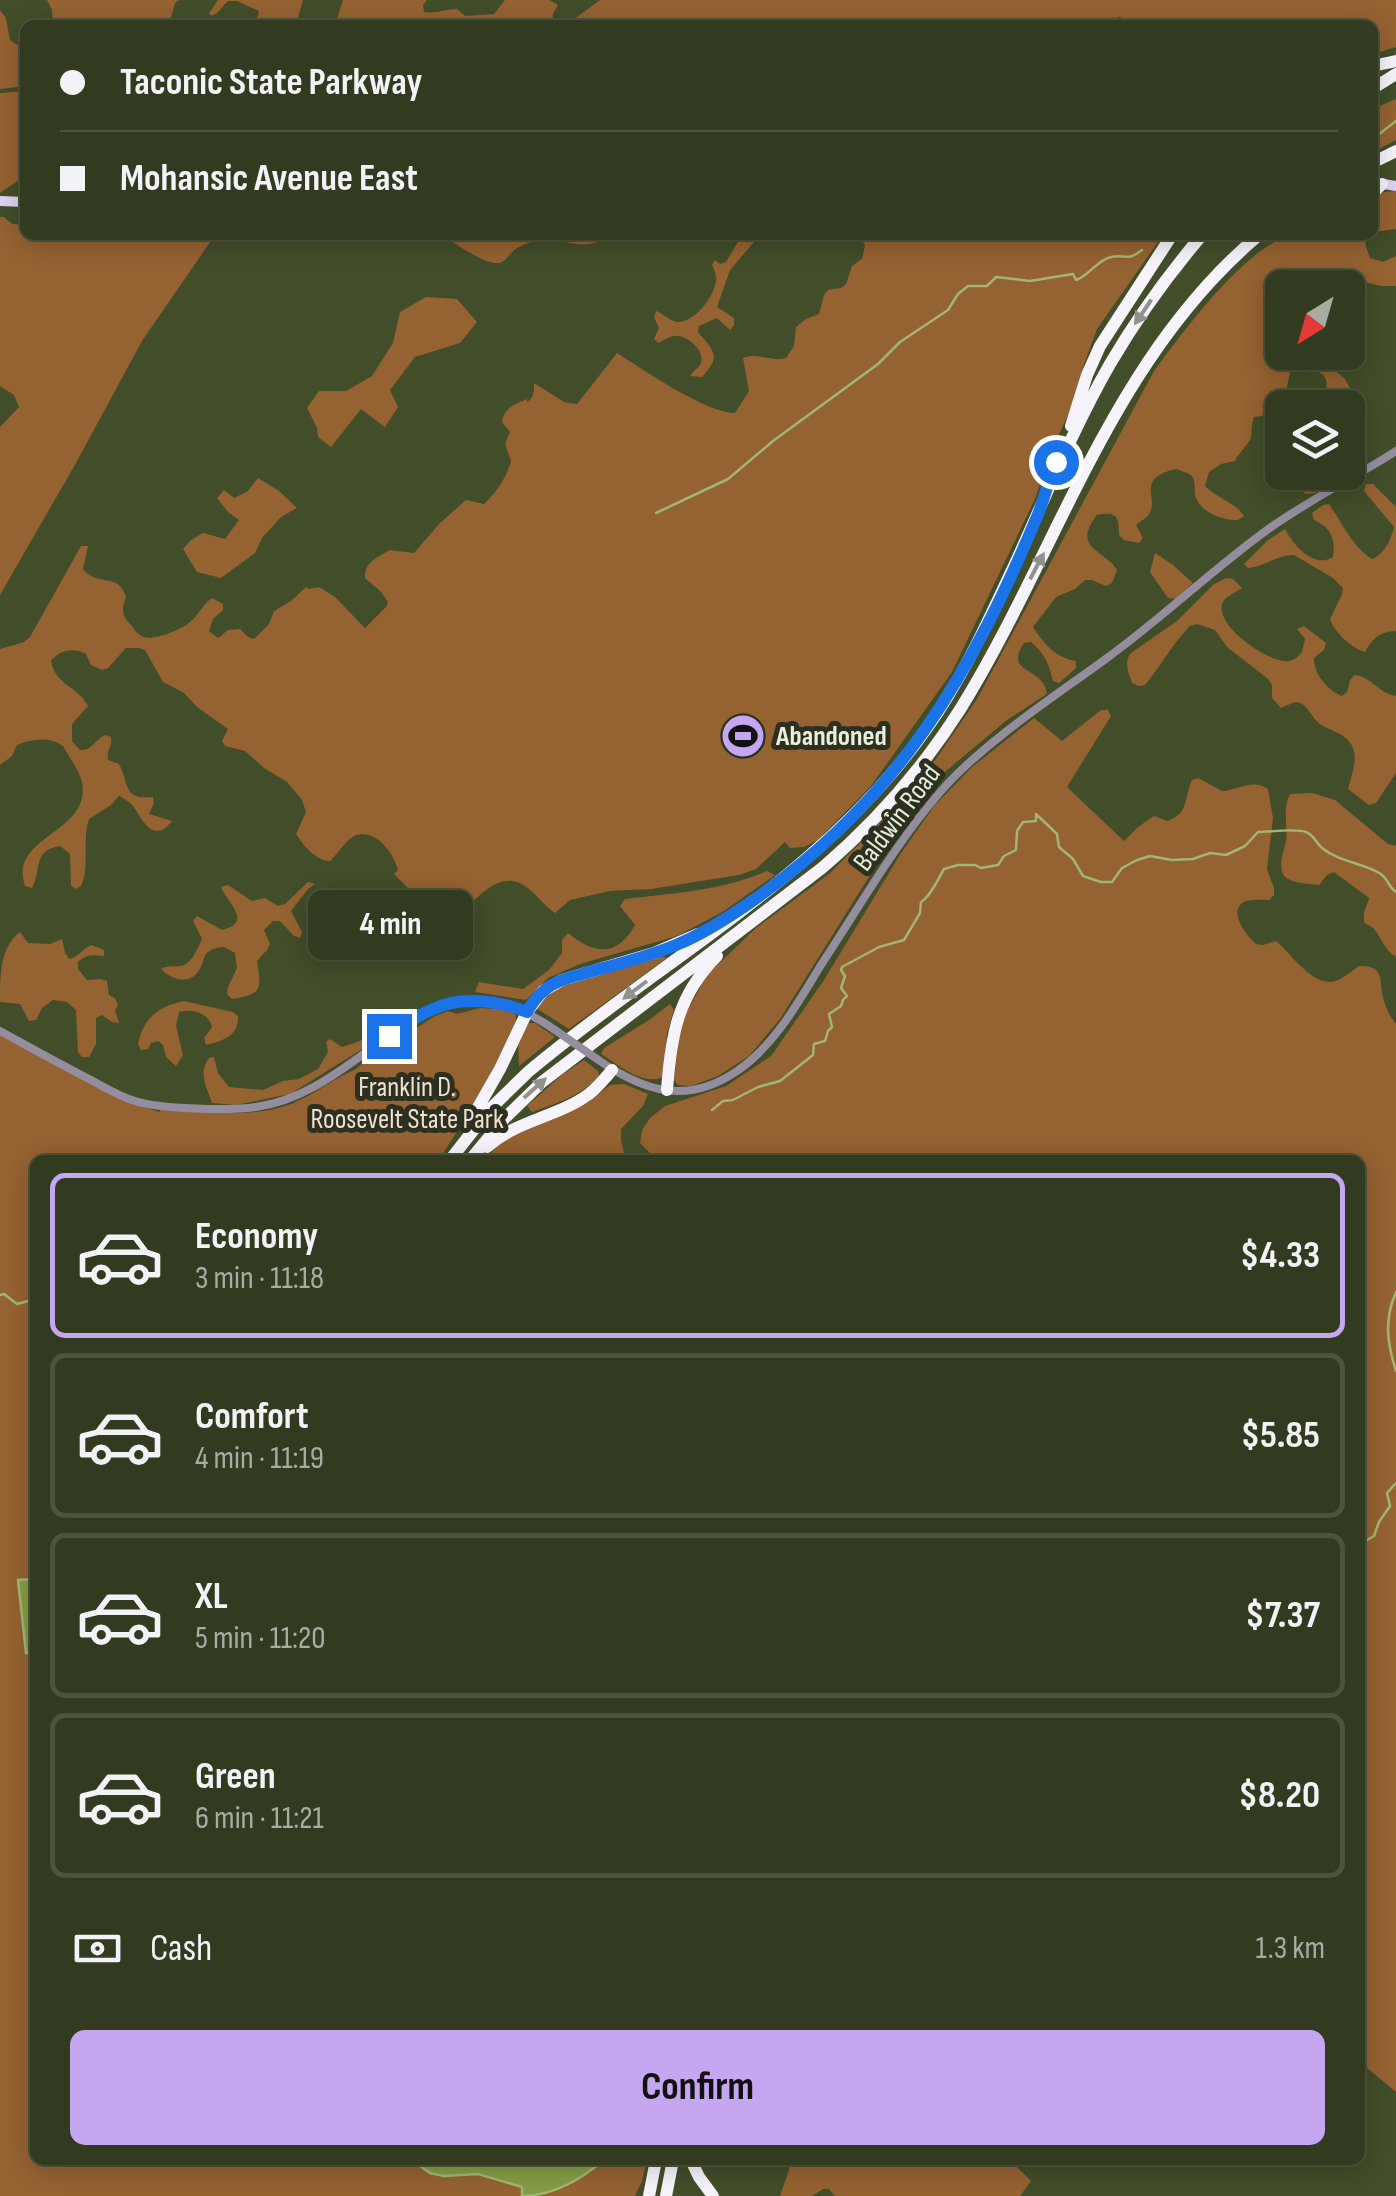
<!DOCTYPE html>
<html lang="en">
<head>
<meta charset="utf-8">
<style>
  :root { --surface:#323a1f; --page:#3d452c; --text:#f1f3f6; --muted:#a8ada4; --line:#4d543d; --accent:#c5a7f1 }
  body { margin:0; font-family:"Sofia Sans Condensed",sans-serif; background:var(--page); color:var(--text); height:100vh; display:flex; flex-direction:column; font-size:38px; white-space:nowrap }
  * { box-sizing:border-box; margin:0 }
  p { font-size:32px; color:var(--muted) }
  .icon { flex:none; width:55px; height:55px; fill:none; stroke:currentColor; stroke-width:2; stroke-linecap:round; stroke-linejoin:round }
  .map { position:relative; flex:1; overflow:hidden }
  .sheet { position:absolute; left:30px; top:1155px; width:1335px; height:1010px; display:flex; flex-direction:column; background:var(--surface); border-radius:15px; box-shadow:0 5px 25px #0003,0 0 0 2px var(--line) }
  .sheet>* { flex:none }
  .hud { position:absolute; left:20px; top:20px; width:1358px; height:220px; border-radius:15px; box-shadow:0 5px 25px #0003,0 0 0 2px var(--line); display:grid; align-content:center; height:220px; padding:0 40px; background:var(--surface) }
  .needle { width:65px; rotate:217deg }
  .fabs { position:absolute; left:1265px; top:270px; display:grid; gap:20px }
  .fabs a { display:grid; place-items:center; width:100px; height:100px; border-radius:15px; background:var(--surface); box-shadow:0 5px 25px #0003,0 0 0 2px var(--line); font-size:50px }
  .end { position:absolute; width:45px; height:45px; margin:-22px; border:12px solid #1a73e8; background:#fff; box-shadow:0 0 0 5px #fff }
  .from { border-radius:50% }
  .bubble { position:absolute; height:70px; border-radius:15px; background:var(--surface); box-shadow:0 5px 25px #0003,0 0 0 2px var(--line); font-size:32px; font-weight:700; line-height:70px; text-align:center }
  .hud b { display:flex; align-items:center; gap:35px; height:95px; font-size:38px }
  .hud b+b { border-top:2px solid var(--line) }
  .hud i { width:25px; height:25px; background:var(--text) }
  ul { padding:18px 0 0; list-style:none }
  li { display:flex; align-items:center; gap:30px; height:165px; margin:0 20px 15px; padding:0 20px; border:5px solid var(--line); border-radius:15px }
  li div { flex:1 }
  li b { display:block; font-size:38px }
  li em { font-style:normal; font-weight:700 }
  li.current { border-color:var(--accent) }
  li>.icon { width:90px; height:90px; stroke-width:1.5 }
  .pay { display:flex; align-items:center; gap:25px; height:110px; padding:0 40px; font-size:38px }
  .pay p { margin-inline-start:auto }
  .button { display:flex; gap:20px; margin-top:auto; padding:20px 40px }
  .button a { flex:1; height:115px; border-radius:15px; background:var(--accent); color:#111; font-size:40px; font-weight:700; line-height:115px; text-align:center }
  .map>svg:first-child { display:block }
</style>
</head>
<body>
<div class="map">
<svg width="1396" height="2196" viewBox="0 0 1396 2196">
  <rect width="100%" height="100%" fill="#424d29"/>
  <path fill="#956231" d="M47 0H179L175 3 169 25H103C94 19 85 18 74 19L68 25H53L52 10Z
    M218 0H303L296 25H250L258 16 259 11 237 1H228L216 14 211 16 209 13Z
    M343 0H427L423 5 424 12C435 14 446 9 457 9L465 16 494 14 505 0H549L558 5 553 14 552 25H335Z
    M600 0H1396V47L1373 54 1372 25H1169C1151 20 1141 29 1120 17L1109 20H1081L1074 25H559L565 18 573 20Z
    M0 10 6 18 10 40 25 50V86L0 89Z
    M25 91V176L0 193V93Z
    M1396 99V140L1373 152V109Z
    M1396 191V229L1373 232 1372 199 1384 192Z
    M0 217H4L12 224 25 225V235H215L142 341 76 463 0 595V427L19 407 14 395 0 386Z
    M441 235H610C585 254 568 238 540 240 533 241 524 244 517 248 511 251 507 261 499 263 484 265 454 242 441 235Z
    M742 235H760L730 270 717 307 734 318V325L730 330 717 318 699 326 698 332C715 352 721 356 702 377L690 376C693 371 699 368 701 363 705 349 685 334 674 336 668 337 663 341 658 343L654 339 659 328 654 317 656 311C664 314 669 321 678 322 695 322 714 297 716 281 717 275 714 270 712 265L715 260 720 264 726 262Z
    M859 235H878L884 239 893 235H1163L1097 329 1083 367 1073 404 1049 456 1035 499 952 672 871 786 818 840 804 847 790 848 785 842 756 869 739 875 651 889 610 891 570 900 555 913C544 906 536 893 525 886 492 863 465 921 437 927L433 922 434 914 394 874 398 870C394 853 375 827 354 836 345 841 338 854 330 861 316 861 303 845 296 834L306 812 302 800 287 782 264 768 245 751 225 746 222 741 228 729 197 707 184 693 163 682 145 650 139 648H126L108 668 102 670 91 665 86 654C74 647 59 650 51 661 55 685 79 687 88 706L72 724V741L80 750C93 751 94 739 106 735L111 737C113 746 106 750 108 760L119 764C130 784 122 800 153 797L154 803 149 814 172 821C153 845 143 820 133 806 130 802 123 798 119 796L111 805 89 819C82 841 90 867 81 886L75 889 71 885 70 854 60 846C32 850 42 870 32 888L25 886C8 835 92 834 82 782 79 770 69 757 63 746 50 736 31 739 17 745L12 756 0 765V649L24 642 30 637 81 546H88L83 569C98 588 118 571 126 597 121 610 122 616 132 626 134 630 140 636 144 637 153 641 183 629 190 622 199 615 202 605 212 598L223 604V610L213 619 209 631 218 638 228 630 240 629 248 637 254 639 269 624 274 611 291 601 306 587 309 589 319 587 335 597 365 628 386 607 388 602 381 592 365 578C364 562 378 557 390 550L414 553 440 523 466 500 484 504C496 493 507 477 511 461L505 444 510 432 502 422C504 407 516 404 527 399V402C534 398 534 391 534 383L564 402 577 404 617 353C644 370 706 413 735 413L749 391 743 358C757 352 771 362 786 358L794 346 796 327 806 319 819 314 824 295 828 290 841 288 846 284 852 266 862 259 865 246Z
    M1291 235H1369L1365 244 1370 258 1383 262 1396 256V286H1381L1360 281 1341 287 1282 288V326L1270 334 1263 346C1269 385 1291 363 1316 355L1344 378 1355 396V403L1348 409V408L1316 407C1319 402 1323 398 1325 392 1334 369 1305 366 1290 372L1286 392 1283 397 1269 404 1262 416 1254 417C1251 425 1252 430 1251 438 1250 442 1238 454 1235 461L1221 464 1209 472 1205 486C1217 498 1236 503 1244 516L1238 520C1224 521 1202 513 1196 498 1193 491 1197 481 1191 475 1188 473 1179 470 1176 469 1134 479 1160 498 1149 514 1146 519 1140 521 1136 525L1143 538 1139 543 1124 540 1119 535C1119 516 1117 511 1097 515 1071 549 1104 549 1117 570L1112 583 1106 586 1092 580H1085L1075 589 1056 597 1033 627C1044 644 1056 658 1076 661V668L1059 683 1053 681C1049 664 1045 654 1031 642L1024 643C1003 675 1044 666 1047 694L1007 720 946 771 902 824 780 1019 749 1056 718 1076 691 1086 678 1085 674 1080 680 1024 707 975 756 928 829 874 876 827 936 759 977 699 1154 371C1184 331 1243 249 1291 235Z
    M426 297 457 299 477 322 460 343 415 357 390 390 398 407 385 427 361 409 331 447 318 437 317 428 307 408 319 391H346L372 376 393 343 400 312Z
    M1282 456V472L1342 473 1345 477 1315 493 1306 494 1279 475Z
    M258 478 279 491 297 508 281 517 262 538 255 553 221 578 197 572 183 549 191 540 203 533 225 539 239 520 228 512 217 498 224 490 234 498 248 491Z
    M1366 484H1373L1396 507V631C1379 632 1373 638 1365 652 1351 648 1334 632 1330 619L1342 594 1343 588 1333 578 1294 555C1279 554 1264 567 1248 568L1244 564 1268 540 1285 529C1294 546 1314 569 1333 557 1336 538 1330 527 1314 520L1312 513 1323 505 1329 504C1343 524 1351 545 1372 559 1385 554 1391 539 1394 527L1364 491Z
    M1155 553 1173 565 1193 583 1176 599 1168 598 1150 572Z
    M1226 578 1233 579 1242 588C1237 592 1226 596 1223 602 1212 625 1270 664 1289 661 1297 659 1297 657 1302 652L1305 639 1297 629 1304 626 1326 643 1324 650 1314 658C1314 674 1327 690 1342 696L1347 692 1350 680 1355 675C1372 677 1378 693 1396 696V773L1376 803 1369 805 1348 789C1351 776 1358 761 1353 748 1347 733 1332 732 1320 724 1312 719 1307 702 1296 702 1291 703 1286 706 1281 708L1272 698V685L1268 679 1227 647 1215 630 1197 624 1190 626C1172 644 1161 666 1145 685L1139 686 1132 683C1129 673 1123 662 1131 653L1177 621 1214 584Z
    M1101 710H1108L1111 716 1067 787 1124 841 1138 827 1154 816 1167 821C1189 814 1184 798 1192 780L1198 778 1222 791C1238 790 1253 778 1268 789L1273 818 1267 869 1274 888V895L1269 900C1262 900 1251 899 1244 902 1227 912 1247 936 1256 944L1263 945 1276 941C1292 954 1314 990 1338 980 1345 977 1353 970 1359 966 1387 965 1378 983 1384 1001 1387 1010 1390 1017 1396 1024V2092L1360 2062V1160H657L640 1143 642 1130 650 1118 665 1106 726 1086 771 1056 824 980 901 853 935 805 972 767 1034 718 1062 741Z
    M1312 793 1335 800 1388 844 1396 846V957C1384 950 1382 938 1374 929 1367 922 1363 927 1364 915 1364 909 1368 904 1369 898L1334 872 1327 875 1319 885C1310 884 1295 883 1288 879 1275 871 1284 852 1286 841 1288 824 1282 809 1290 794Z
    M767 871 775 875 724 911 677 936 580 964 548 978 526 1000 475 992 479 982 523 989 549 970 562 953V940L568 933C595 955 617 957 635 925L620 906 625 899C673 893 722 891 767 871Z
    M308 882 315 884 308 889 291 911 302 932 300 938 294 936 280 921H273L264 930 270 944 267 950 257 961C261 988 264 994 232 999L227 994 228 987 237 968 235 953 224 947C220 947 211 949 208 952 203 956 204 961 201 967 192 985 174 982 161 969 170 964 175 968 184 965 193 961 198 947 202 939L193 921 197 916 222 930C254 922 227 903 221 887L228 885 252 901 265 898 278 906 285 904Z
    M20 932 28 943 50 944 62 939 65 953 69 959C79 957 82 949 91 945L104 950V956C93 955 86 954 78 962V969L87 980 101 979 107 981 109 995 115 998 118 1005 115 1010 119 1023 112 1022 102 1015 96 1018V1044L89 1057H82L78 1052 76 1010 67 1002 53 1000 42 1008 36 1020 29 1021 20 1004 0 1002C0 975 0 947 20 932Z
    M657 955 667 958 569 1029 536 1008 547 994 558 988Z
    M184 1001 233 1012 238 1016C239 1036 223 1041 206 1045L204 1038 212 1027C209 1013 192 1008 179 1012L176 1026 183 1055 176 1066 166 1057 163 1045 158 1041 151 1043 148 1049 141 1050 138 1044C144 1017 158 1007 184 1001Z
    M670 1004 674 1010 667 1033 663 1077C642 1086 619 1065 601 1054L604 1048 649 1020Z
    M480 1008 509 1010 516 1015V1022L493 1074 439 1160H35V2160H647L642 2181 635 2196H0V1034L134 1104 160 1112V1108C200 1110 246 1119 285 1106 305 1100 322 1087 340 1077 350 1071 359 1070 365 1059L378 1053 435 1016 448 1011 457 1014Z
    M374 1009 399 1010 409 1014 375 1041 290 1094 236 1105 212 1103C206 1086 198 1073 209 1058L214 1057 218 1073 229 1087 263 1090 283 1081 299 1079 318 1069 328 1052 326 1042 330 1039 342 1047 360 1041 368 1035C366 1025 364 1015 374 1009Z
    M527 1023H535L555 1037 519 1066 518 1042Z
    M584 1060 598 1071 599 1076C583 1095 555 1104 532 1112L527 1106 563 1074Z
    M624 1084 648 1094 643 1106 621 1129V1141L626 1160H484L504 1140 587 1103 610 1085Z
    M789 2160H1010L1031 2181 1020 2196H835L829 2189H823L812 2196H780L789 2170Z"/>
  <path fill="#849c45" stroke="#a2b572" stroke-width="2.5" d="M35 1579V1652L26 1653 18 1580Z
    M412 2160H604C581 2179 555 2195 524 2196L522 2195V2187L478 2174 444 2176 430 2173Z"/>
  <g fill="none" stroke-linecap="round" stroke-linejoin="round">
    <path stroke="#a2b572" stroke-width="2.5" d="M1372 136 1378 135 1396 121
      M656 513 728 479 773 441 878 364 900 342 948 310 958 294 968 286H987L996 277 1030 281 1073 274 1076 280C1089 276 1097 260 1111 257 1126 254 1127 262 1142 250
      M712 1110 723 1101 733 1100 758 1087 780 1081 813 1055 814 1044 825 1041 828 1031 832 1027 829 1014 841 1006 843 1000 847 996 841 988 845 976 841 970 842 967 879 947 904 940 920 913 921 902C930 897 938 879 944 869L958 865H975L981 868 998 865 1004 856 1016 850 1017 831 1023 822 1036 821V814L1057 834 1059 847 1073 859 1083 876 1101 882H1112L1122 868 1137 860 1150 856 1172 860 1193 859 1210 853 1226 855 1245 846 1258 832C1270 832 1296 828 1306 832 1314 835 1316 843 1322 848 1339 862 1364 863 1381 874 1389 880 1388 887 1396 892
      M1396 1292C1384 1319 1387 1343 1396 1371
      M0 1295 4 1294 17 1304 28 1301 35 1304
      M1360 1544 1374 1536 1379 1522 1390 1506 1387 1493 1396 1483"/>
    <path stroke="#948d9e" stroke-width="8" d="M0 1031C29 1047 58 1063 87 1078 103 1086 118 1096 135 1101 159 1109 230 1111 256 1107 371 1091 425 939 555 1030
      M597 1059C643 1091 686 1106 737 1071 774 1046 798 1003 821 965 860 906 895 844 941 791 984 742 1054 697 1107 658 1162 618 1212 570 1267 530 1307 501 1354 478 1396 451"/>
    <path stroke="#ded1f3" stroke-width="10" d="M1372 182 1396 186
      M0 201 25 202"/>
    <path stroke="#f6f3fb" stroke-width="12" d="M1372 66 1396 61
      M1372 89 1396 74
      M1372 163 1396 151
      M1372 194 1382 184
      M1071 426 1087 375 1100 346 1172 235
      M667 1090C671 1036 677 996 717 956
      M468 1125 500 1069 527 1012 543 991 562 980 654 953 698 934
      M487 1147C517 1120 558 1117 589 1094 598 1087 605 1078 612 1070
      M450 1160 490 1109 528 1072C662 959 825 874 927 728 965 675 991 614 1019 555 1048 491 1075 425 1110 364 1137 318 1168 275 1202 235
      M470 1160 504 1119 542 1082 822 868C876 822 923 768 961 708 1059 549 1111 359 1259 235
      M691 2160 699 2177 713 2196
      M649 2196 656 2160
      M666 2196 673 2160"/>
    <path stroke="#948d9e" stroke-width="8" d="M555 1030 597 1059"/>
  </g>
  <defs><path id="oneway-solid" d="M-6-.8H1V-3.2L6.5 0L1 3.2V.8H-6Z" transform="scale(2.5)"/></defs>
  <g fill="#90928e">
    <use href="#oneway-solid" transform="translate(1143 312) rotate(124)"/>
    <use href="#oneway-solid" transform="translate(1037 566) rotate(-62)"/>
    <use href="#oneway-solid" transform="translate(635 990) rotate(143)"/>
    <use href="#oneway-solid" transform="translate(535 1088) rotate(-42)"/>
  </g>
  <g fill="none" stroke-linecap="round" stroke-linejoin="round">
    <path stroke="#1a73e8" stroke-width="12" d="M389 1036C402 1027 416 1016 431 1010 460 996 498 1000 527 1012 532 1003 538 995 546 989 558 979 574 977 589 972 618 964 648 957 676 945 703 934 731 916 755 899 900 797 972 673 1039 512 1045 496 1049 478 1056 462"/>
  </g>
  <defs>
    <symbol id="stadium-disc" viewBox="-11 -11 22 22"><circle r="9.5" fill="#c5a7f1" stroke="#2b3020"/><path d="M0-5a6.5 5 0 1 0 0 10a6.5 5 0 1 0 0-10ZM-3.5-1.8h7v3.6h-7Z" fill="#111"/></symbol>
  </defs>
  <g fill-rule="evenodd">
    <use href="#stadium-disc" x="718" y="711" width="50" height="50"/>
  </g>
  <g text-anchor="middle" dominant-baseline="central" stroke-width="10" stroke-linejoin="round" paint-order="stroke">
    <g font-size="28" font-weight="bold" fill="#e8efda" stroke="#2b3020" text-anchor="start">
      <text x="776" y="736">Abandoned</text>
    </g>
    <g font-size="28" fill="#e8efda" stroke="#2b3020">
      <text transform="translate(897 818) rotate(-53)">Baldwin Road</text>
    </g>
    <g font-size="28" fill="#f2dfd0" stroke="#2b3020">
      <text x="407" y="1087">Franklin D.<tspan x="407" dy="32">Roosevelt State Park</tspan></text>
    </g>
  </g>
</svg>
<div class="fabs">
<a><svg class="needle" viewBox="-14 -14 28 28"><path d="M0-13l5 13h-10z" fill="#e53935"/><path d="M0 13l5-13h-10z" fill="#a8ada4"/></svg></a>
<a><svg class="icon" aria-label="layers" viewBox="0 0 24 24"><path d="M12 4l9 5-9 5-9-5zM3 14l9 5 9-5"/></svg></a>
</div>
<i class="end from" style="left:1056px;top:462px"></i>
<i class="end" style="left:389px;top:1036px"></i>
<div class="bubble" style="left:308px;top:890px;width:165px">4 min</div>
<div class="hud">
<b><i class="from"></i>Taconic State Parkway</b>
<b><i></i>Mohansic Avenue East</b>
</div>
<section class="sheet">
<ul>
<li class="current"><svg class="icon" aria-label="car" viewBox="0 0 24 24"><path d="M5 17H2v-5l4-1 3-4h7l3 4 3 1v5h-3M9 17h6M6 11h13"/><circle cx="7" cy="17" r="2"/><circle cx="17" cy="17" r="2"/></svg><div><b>Economy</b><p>3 min · 11:18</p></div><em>$4.33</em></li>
<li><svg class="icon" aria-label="car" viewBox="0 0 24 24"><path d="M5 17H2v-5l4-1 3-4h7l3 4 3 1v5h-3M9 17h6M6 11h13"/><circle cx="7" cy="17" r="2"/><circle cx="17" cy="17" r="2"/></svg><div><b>Comfort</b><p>4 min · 11:19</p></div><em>$5.85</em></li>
<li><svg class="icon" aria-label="car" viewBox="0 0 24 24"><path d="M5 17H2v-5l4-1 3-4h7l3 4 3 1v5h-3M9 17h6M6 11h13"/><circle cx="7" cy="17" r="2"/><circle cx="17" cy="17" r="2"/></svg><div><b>XL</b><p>5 min · 11:20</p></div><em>$7.37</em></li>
<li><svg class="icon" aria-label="car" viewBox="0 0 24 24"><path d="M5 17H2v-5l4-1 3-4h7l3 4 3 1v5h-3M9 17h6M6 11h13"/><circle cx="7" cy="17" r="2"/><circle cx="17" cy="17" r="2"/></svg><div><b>Green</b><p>6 min · 11:21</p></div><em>$8.20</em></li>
</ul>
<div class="pay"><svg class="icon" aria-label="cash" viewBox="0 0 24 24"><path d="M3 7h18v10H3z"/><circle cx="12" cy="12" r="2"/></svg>Cash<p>1.3 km</p></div>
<div class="button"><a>Confirm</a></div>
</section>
</div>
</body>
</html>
